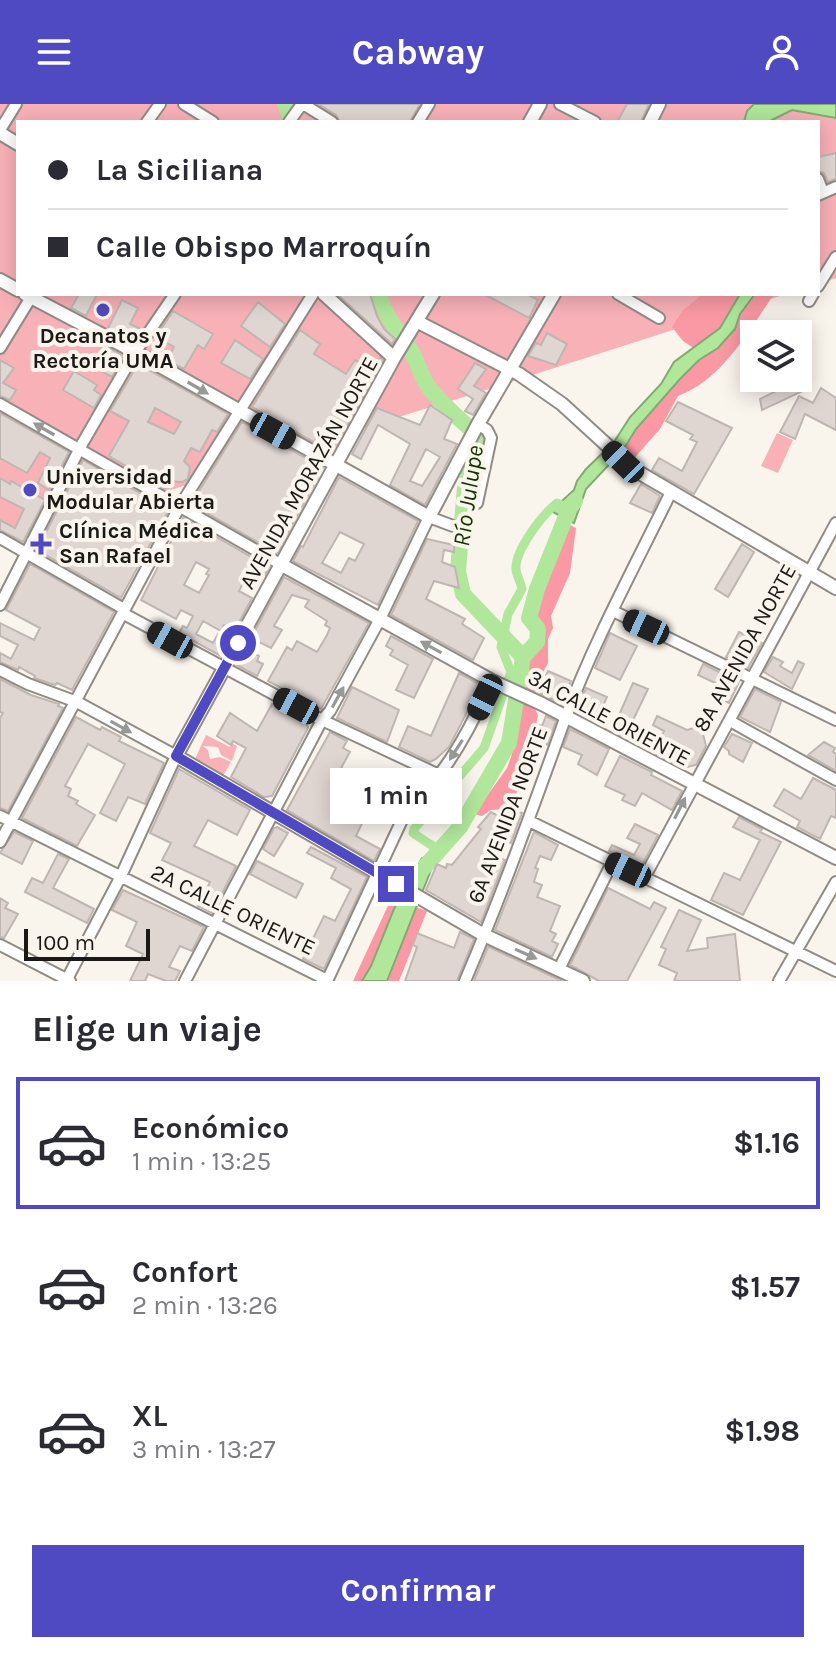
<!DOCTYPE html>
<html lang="es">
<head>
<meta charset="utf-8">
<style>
  :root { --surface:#fff; --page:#f7f7f7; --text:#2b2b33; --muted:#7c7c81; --line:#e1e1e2; --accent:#4f4ac1 }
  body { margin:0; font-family:Karla,sans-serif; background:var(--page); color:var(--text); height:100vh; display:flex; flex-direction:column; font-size:30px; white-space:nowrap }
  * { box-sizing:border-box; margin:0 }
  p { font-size:26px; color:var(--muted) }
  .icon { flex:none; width:44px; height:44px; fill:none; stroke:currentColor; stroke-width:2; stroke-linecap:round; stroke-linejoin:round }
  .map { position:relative; height:877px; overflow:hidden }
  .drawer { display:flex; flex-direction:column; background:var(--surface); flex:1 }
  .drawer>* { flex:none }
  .hud { position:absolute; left:16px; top:16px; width:804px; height:176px; border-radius:0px; box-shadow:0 4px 20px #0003; display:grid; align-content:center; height:176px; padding:0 32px; background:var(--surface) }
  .buttons { position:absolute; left:740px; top:216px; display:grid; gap:16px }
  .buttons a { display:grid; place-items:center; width:72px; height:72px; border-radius:0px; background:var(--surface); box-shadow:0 4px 20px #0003; font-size:40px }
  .scale { position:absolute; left:24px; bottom:20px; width:126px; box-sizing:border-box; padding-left:8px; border:4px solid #1b1916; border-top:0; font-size:22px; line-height:28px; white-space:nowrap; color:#1b1916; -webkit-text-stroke:6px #f9f4ec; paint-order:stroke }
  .end { position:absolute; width:36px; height:36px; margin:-18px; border:10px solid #4f4ac1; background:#fff; box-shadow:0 0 0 4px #fff }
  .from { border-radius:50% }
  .bubble { position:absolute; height:56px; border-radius:0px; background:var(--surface); box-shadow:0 4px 20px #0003; font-size:26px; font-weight:700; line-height:56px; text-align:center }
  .car { position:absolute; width:24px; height:48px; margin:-24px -12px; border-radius:10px; box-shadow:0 0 6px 2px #0007; background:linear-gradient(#222 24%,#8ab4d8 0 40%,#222 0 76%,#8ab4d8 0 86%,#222 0) }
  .hud b { display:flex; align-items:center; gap:28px; height:76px; font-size:30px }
  .hud b+b { border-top:2px solid var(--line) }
  .hud i { width:20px; height:20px; background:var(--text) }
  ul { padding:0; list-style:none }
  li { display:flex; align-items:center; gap:24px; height:132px; margin:0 16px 12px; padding:0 16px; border:4px solid transparent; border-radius:0px }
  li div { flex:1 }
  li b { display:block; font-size:30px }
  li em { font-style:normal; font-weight:700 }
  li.current { border-color:var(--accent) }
  li>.icon { width:72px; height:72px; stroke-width:1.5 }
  h2 { padding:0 32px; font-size:36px; line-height:96px }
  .action { display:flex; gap:16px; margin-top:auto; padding:16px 32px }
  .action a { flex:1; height:92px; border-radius:0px; background:var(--accent); color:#fff; font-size:32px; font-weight:700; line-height:92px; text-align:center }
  header { display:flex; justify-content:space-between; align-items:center; height:104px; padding:0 32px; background:var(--accent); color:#fff; font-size:36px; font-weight:700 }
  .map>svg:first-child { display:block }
</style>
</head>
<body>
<header><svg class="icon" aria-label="menu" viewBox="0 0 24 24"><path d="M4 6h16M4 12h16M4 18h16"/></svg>Cabway<svg class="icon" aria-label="person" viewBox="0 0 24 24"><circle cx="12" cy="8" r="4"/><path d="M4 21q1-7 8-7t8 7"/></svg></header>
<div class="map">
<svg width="836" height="877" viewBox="0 0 836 877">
  <rect width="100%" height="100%" fill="#f9f4ec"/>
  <path fill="#f9b1b8" d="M0 0H836V174L818 180V18H18V190H786L451 297 471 319 467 326 434 302 338 332 343 336 334 350 328 346 335 334 328 336 323 344 316 340 0 440Z
    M777 329 793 336 778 369 761 362Z
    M206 631 230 643 232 639 237 642 232 657 221 651 218 643 203 642 208 646 210 655 220 653 231 658 223 672 195 655Z"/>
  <path fill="#fa99a4" d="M703 190H740L720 224 695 245 683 237 672 223 683 206Z
    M757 190H774C749 227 722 276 678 292L660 325 630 359 621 348 636 325 680 275 699 256 718 244 735 225 740 210Z
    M570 421 576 424 570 469 551 512 553 524 548 535V559L536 581 535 605 538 611C532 642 527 680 506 705L491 706 482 712 474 710 507 664 512 650 527 557 540 544 542 531 535 507 563 425Z
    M392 793 400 794 371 862 362 877H353Z
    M416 803 427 807 399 877H388Z"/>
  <path fill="#b0e79b" stroke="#83a973" stroke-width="2" d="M754 0H836V14L792 6 768 18H744L747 7Z
    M740 190H755L740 210 735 225 718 244 699 256 680 275 636 325 623 346 586 385 574 419 551 407 574 386 577 377 586 365 614 338 630 313 661 280 674 258 720 224Z
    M434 751 435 756 387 877H362L371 862 394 805 422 754Z"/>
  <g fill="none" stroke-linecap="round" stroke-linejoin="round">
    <path stroke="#b0e79b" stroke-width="9" d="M439 746 413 729 414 725 484 644 511 568 501 543 508 510 522 485C521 479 517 472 516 466 514 447 543 410 557 399L569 405"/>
    <path stroke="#b0e79b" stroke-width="16" d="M285 0 292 18
      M379 190C386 216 397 224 410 245 418 258 420 272 430 285 444 303 463 317 480 334L465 383 458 467 463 490 523 553
      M421 767 460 723 509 639 523 553 537 538 538 525 529 514 537 485 569 405 575 397"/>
  </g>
  <path fill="#dfd6d2" stroke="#bfb6b2" stroke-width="2" fill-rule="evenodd" d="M318 0H420L410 18H340L336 11Z
    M627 0H649L641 18H617Z
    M836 49V75L828 78 824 69 818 67V53Z
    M79 190H97L86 212 71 204Z
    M337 190H370L377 212 384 225 395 235 392 240Z
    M484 190H527L538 196 529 214Z
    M122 196 138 204 130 220 141 225 133 237 108 224Z
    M258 198 285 220 270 243 241 222Z
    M173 207 213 230 204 245 198 241 184 265 167 256 174 243 156 233Z
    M300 226 320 240 314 250 346 270 355 256 372 265 380 253 383 256 342 331 329 324 328 327 323 324 314 338 252 303Z
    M547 229 567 240 556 261 528 252 536 239 541 241Z
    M235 236 263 255 250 275 221 259Z
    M103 241 124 252 112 273 92 262Z
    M0 256 14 264 3 279 16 286 10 296 0 292Z
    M475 259 486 265 474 282 486 289 473 311 465 307 473 295 458 285Z
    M138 260 228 310 217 328 212 326 200 348 191 344 184 357 190 363 188 375 182 378 170 377 165 385 109 352 129 317 110 307ZM155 304 181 318 174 330 148 318Z
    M74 267 97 281 94 286 101 291 94 304 63 286Z
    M804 273 809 284 762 306 760 295Z
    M821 284 836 294V326L805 310 795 335 780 328 799 292 813 299Z
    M678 298 732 324 694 390 652 366 659 354 682 367 697 338 690 335 693 331 666 317Z
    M430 301 452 316 444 335 457 340 425 401 390 381 410 340 378 321 361 355 352 350 377 304 420 321ZM426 345 440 353 422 382 410 377Z
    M0 309 69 348 49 386 38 379 50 354 40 348 27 369 0 354Z
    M242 318 323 364 277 449 191 400Z
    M83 356 169 406 121 494 37 446Z
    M339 373 418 417 378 501 293 457 301 442 303 443ZM340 428 364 440 355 457 349 454 341 469 322 459Z
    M0 374 10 380 11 377 45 396 23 438 0 426V416L15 424 24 405 0 393Z
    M641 380 660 392 652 409 630 399Z
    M183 414 269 463 265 471 261 469 256 477 247 472 239 487 252 494 235 526 224 521 221 527 203 517 196 530 213 539 218 530 229 536 221 552 179 529 183 522 187 524 193 512 181 506 176 515 141 496ZM196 458 209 465 206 470 209 471 199 489 184 481Z
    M427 435 454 441V448L444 446 442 458 455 463 459 484 434 477 426 495 465 515 462 520 484 534 473 556 391 511Z
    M742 440 754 448 728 493 715 485Z
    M30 460 114 508 72 586 57 579 55 581 34 574 35 572 19 563 18 566 0 558V549L11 555 18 541 0 532V519L34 536 40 524 6 506Z
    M284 473 369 519 321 605 268 577 287 543 292 546 297 537 317 548 327 531 330 524 325 521 327 517 305 503 309 496 292 491 274 522 282 526 271 544 251 534Z
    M739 528 762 539 748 564 726 553Z
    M610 529 637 542 620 576 595 564Z
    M391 532 433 555 414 594 396 586 408 561 390 551 393 546 386 542Z
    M245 545 259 552 257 557 263 560 257 572 237 561Z
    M773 553 783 558 780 562 792 569 798 557 804 560 792 585 764 568Z
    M703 560 739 578 729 599 720 595 726 584 698 571Z
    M548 567 571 577 561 600 538 588Z
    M459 569 481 581 449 643 436 655 430 658 399 643 408 622 431 632Z
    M0 575 31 591 59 600 58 602 63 604 8 707 0 704V614L3 609 0 608Z
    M633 579 648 585 625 633 612 627Z
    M352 583 399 606 387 638 337 614Z
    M586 584 607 593 596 618 576 608Z
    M755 585 781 598 770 628 740 613Z
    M272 600 306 617 308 624 272 692 264 693 231 673 246 644 233 637 231 641 217 632 230 609 257 627Z
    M546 612 556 617 547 641 536 636 539 621 542 622Z
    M657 612 687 626 701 622 706 642 696 661 683 664 654 648 664 627 653 621Z
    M76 613 100 626 102 623 121 633 119 637 164 659 145 700 128 693 116 717 100 709 125 660 88 640 65 682 71 685 68 692 78 697 76 700 95 711 77 742 22 714Z
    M570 625 609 645 597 671 578 660 582 651 563 643Z
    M330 628 347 637 343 644 350 648 341 664 348 667 338 684 371 700 356 732 380 745 374 757 287 706Z
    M732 630 752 639 743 658 729 650V647L724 643Z
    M824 638 835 644 833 648 836 650V667L808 651Z
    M620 652 652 668 651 671 682 687 672 706 642 689 635 702 622 696 625 691 605 682Z
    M179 665 250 706 237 731 208 716 194 742 236 762 212 809 198 802 210 778 162 756 171 739 150 729Z
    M813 674 836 686V714L831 712 820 735 797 723 800 717 774 702 784 685 801 695Z
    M514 705 522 709 511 739 495 731 488 749 505 756 481 818 426 786 437 760 446 764 447 760 452 761 481 725 478 723 491 708 502 714Z
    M739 713 762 725 760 728 781 738 743 811 711 796 724 769 740 776 760 736 733 723Z
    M635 720 658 731 641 763 609 747 612 741 634 751 640 740 627 734Z
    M277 723 288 729 274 752 263 745 274 724Z
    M14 728 33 737 22 760 0 749Z
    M534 728 558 741 551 756 540 752 535 764 538 765 534 778 542 781 537 793 560 802 550 827 556 830 552 837 558 840 552 853 495 826Z
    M311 743 367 773 324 865 303 855 324 812 335 817 351 785 331 774 336 764 307 749Z
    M58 750 69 755 53 784 94 805 87 819 25 788 32 774 43 779Z
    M257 757 303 780 296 794 250 770Z
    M608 784 650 805 654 798 666 804 627 877H599L570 861Z
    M123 786 204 823 192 847 180 842 169 863 180 867 175 877H166L148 870 145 877H130L143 850 126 842 137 818 112 806Z
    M0 794 8 799 5 804 18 810 4 834 0 833Z
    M679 806 701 816 687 847 708 844 707 834 735 830 740 877H674L677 869 659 861 666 845 661 843Z
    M460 828 474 835 457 877H405L417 843 413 841 417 829 454 844Z
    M488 843H489L562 877H474Z"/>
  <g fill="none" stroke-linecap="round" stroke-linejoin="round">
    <defs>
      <path id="minor" d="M184 0 213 18
        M303 0 332 18
        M560 0 595 18
        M147 18 160 0
        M289 18 302 0
        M418 18 429 0
        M0 26 16 0
        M818 75 823 88
        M818 91 836 83
        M818 182 836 153
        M618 190 659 214
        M809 197 813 190
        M0 244 33 190
        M0 300 282 461
        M477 399 491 334 487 326 478 320
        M0 434 124 505
        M0 501 82 340 134 250 175 190
        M613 507 836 616
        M124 510 322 616 439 671
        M0 566 28 580 77 598 176 652 120 774 66 877
        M730 617 836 676
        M0 712 327 876
        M529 717 836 867
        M0 738 180 402 313 190
        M644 774 836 419
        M0 841 70 877
        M559 865 612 759
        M185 877 322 616 330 607 380 515 429 413 453 422
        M327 877 402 716C412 697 429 684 442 667 463 639 477 608 492 577
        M465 877C502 791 533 703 565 615 594 537 635 462 671 388
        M779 877 836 778"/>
      <path id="major" d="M530 18 540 0
        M650 18 659 0
        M0 29 18 40
        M0 176 18 186
        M25 190 135 248 429 413 478 320 554 190
        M324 190 394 254
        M433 190 394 254 176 652 484 831 583 877
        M418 218 519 270 562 300 633 365 836 484
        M282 461 492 577 542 600 836 754"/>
    </defs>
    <use href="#minor" stroke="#908b85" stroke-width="14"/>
    <use href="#major" stroke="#908b85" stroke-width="16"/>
    <use href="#minor" stroke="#fff" stroke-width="10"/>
    <use href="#major" stroke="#fff" stroke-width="12"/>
  </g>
  <defs><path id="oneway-solid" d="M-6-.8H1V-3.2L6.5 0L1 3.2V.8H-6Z" transform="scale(2)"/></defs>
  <g fill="#989896">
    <use href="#oneway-solid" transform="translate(198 284) rotate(30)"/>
    <use href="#oneway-solid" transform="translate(44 325) rotate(-150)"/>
    <use href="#oneway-solid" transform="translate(431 543) rotate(-151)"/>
    <use href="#oneway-solid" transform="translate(338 593) rotate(-61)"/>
    <use href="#oneway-solid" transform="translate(121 623) rotate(29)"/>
    <use href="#oneway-solid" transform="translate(456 646) rotate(123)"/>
    <use href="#oneway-solid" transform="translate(680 704) rotate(-63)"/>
    <use href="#oneway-solid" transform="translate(526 850) rotate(24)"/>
  </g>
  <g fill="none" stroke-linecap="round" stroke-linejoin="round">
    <path stroke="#4f4ac1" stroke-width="10" d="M238 539 176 652 396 780"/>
  </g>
  <g fill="#4f4ac1" stroke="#f9f4ec" stroke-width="3">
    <circle cx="103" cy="206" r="8"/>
    <circle cx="30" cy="386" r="8"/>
    <path d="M37 428h8v8h8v8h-8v8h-8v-8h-8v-8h8z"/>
  </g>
  <g text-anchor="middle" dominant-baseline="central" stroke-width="8" stroke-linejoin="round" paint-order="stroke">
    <g font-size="22" font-weight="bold" fill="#1b1916" stroke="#f9f4ec" text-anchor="start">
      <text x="103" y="232" text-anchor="middle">Decanatos y<tspan x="103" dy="25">Rectoría UMA</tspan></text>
      <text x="46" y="373">Universidad<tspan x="46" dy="25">Modular Abierta</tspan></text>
      <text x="59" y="427">Clínica Médica<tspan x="59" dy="25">San Rafael</tspan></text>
    </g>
    <g font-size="22" fill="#1b1916" stroke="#f9f4ec">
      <text transform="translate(309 369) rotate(-61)">AVENIDA MORAZÁN NORTE</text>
      <text transform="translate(745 544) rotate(-61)">8A AVENIDA NORTE</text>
      <text transform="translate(609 614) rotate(28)">3A CALLE ORIENTE</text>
      <text transform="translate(508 711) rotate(-69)">6A AVENIDA NORTE</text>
      <text transform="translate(233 806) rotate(26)">2A CALLE ORIENTE</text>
    </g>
    <g font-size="24" font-style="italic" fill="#133601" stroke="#f9f4ec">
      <text transform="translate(468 392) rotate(-82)">Río Julupe</text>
    </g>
  </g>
</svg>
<div class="buttons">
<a><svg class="icon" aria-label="layers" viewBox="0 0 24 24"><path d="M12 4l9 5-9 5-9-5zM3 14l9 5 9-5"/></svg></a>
</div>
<div class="scale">100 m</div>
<i class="end from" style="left:238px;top:539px"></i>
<i class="end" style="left:396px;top:780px"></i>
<div class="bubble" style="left:330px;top:664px;width:132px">1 min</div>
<i class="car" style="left:273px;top:327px;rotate:119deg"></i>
<i class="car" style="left:623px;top:358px;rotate:314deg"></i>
<i class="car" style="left:646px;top:523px;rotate:295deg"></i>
<i class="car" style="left:170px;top:536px;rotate:299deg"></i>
<i class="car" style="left:485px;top:593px;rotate:206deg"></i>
<i class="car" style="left:296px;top:602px;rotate:298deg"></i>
<i class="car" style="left:628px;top:766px;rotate:295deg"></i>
<div class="hud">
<b><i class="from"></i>La Siciliana</b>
<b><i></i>Calle Obispo Marroquín</b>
</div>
</div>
<section class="drawer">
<h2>Elige un viaje</h2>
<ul>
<li class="current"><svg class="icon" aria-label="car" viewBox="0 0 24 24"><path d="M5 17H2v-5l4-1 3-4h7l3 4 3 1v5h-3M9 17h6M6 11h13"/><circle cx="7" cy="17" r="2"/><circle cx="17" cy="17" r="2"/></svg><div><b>Económico</b><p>1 min · 13:25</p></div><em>$1.16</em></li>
<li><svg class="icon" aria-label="car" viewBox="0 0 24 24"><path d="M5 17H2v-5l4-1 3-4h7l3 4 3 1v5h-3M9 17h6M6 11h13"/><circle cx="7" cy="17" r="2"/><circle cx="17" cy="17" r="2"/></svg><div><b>Confort</b><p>2 min · 13:26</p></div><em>$1.57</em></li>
<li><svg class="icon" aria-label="car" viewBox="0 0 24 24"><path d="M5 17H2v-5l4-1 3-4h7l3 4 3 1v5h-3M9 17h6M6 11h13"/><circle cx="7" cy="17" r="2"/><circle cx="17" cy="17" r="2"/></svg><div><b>XL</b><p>3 min · 13:27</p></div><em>$1.98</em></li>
</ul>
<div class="action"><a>Confirmar</a></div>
</section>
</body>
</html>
